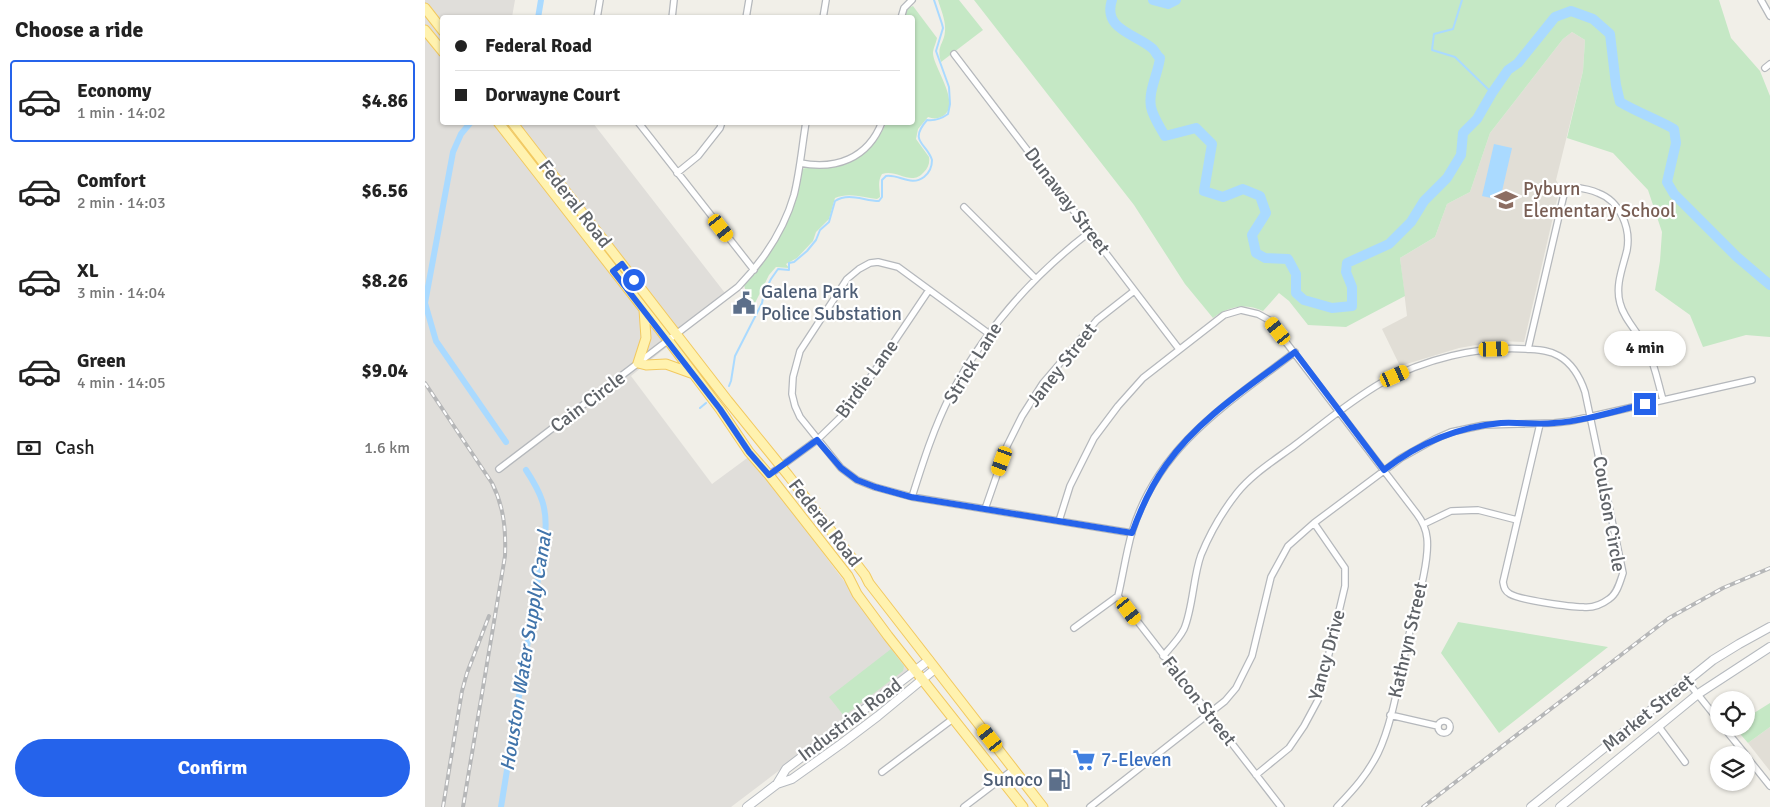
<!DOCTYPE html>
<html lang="en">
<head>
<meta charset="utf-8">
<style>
  :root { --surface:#fff; --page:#f6f6f6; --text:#222; --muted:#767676; --line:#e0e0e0; --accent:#2563eb }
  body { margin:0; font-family:Signika,sans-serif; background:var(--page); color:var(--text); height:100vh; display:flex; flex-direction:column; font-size:19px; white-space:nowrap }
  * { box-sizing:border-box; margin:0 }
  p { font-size:16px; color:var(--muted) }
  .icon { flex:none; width:28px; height:28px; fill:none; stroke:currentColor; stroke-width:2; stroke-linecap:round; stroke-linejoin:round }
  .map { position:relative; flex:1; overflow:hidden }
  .details { display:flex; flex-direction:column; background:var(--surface); width:425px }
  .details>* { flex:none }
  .banner { position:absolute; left:15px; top:15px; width:475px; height:110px; border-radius:5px; box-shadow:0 1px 4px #0004; display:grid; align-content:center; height:110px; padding:0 15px; background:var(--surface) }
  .controls { position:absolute; left:1285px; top:691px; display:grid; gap:10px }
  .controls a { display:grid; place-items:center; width:45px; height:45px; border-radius:50%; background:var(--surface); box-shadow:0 1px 4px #0004; font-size:25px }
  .end { position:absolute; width:22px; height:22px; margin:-11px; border:6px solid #2563eb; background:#fff; box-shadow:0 0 0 2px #fff }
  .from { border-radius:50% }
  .bubble { position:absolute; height:35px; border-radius:18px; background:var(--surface); box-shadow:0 1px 4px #0004; font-size:16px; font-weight:800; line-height:35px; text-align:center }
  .car { position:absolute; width:15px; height:30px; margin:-15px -8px; border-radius:6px; box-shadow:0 0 4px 1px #0007; background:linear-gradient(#f5c518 24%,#345 0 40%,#f5c518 0 76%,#345 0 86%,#f5c518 0) }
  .banner b { display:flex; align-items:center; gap:18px; height:48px; font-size:19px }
  .banner b+b { border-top:1px solid var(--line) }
  .banner i { width:12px; height:12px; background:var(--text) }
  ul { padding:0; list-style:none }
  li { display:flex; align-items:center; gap:15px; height:82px; margin:0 10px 8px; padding:0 5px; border:2px solid transparent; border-radius:5px }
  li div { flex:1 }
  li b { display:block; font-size:19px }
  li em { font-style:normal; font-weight:800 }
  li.on { border-color:var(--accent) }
  li>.icon { width:45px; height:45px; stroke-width:1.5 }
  h2 { padding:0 15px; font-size:22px; line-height:60px }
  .pay { display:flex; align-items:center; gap:12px; height:55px; padding:0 15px; font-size:19px }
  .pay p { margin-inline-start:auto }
  .primary-button { display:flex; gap:10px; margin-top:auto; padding:10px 15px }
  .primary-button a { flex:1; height:58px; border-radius:30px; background:var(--accent); color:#fff; font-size:20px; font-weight:800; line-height:58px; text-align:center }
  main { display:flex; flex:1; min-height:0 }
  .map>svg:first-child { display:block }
</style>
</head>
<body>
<main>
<section class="details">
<h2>Choose a ride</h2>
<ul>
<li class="on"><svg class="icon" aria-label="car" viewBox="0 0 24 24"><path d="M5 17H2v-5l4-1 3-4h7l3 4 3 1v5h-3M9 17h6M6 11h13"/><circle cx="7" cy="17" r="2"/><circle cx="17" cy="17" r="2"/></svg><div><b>Economy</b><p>1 min · 14:02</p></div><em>$4.86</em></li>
<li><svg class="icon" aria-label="car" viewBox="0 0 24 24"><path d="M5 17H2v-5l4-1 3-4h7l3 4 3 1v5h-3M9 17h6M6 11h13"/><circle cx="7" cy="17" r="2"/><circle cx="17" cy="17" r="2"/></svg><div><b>Comfort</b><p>2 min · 14:03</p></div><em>$6.56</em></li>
<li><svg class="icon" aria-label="car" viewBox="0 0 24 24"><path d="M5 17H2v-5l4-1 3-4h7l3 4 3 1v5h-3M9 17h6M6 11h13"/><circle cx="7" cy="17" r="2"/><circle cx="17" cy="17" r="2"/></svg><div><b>XL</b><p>3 min · 14:04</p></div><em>$8.26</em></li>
<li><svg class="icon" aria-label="car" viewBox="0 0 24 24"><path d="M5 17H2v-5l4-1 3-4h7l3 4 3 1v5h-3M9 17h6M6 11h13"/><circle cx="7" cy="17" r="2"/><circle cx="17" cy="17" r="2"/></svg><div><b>Green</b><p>4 min · 14:05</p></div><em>$9.04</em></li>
</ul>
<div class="pay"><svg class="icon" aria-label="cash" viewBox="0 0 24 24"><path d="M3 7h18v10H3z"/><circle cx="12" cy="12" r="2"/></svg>Cash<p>1.6 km</p></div>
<div class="primary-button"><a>Confirm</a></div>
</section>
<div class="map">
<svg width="1345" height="807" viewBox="0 0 1345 807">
  <rect width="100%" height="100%" fill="#f1efe8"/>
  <path fill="#e0deda" d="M0 0H90L87 17 18 18V122L168 123 300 293 238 340 243 346 206 376 287 484 325 456 486 670 306 807H0Z"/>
  <path fill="#e1ded6" d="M1147 32 1160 40 1158 71 1131 180 1135 187 1099 342 1074 341 1034 348 975 366 957 329 982 316 975 258 1010 237 1022 204 1045 192 1065 133 1138 39Z
    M1345 727V771L1323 743Z"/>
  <path fill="#c5e8c5" d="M513 0H534L558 30 516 62C511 45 519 45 520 31 521 21 516 10 513 0Z
    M549 0H1294L1306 38 1335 71 1345 96V337L1321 335 1278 347 1265 315 1230 290 1235 261 1237 232 1223 190 1188 153 1142 138 1158 71 1160 40 1147 32 1138 39 1065 133 1045 192 1022 204 1010 237 975 258 980 296 921 327 883 325 864 301 854 293 838 311C820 303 804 306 788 318L760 284 709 205Z
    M488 6 512 38C511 43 508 49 508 53 508 67 537 104 518 116 513 119 508 119 503 117L493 129 491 139 504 157C505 163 503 168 499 172 486 187 473 169 457 174 452 182 455 189 455 197L452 199C438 197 423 192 410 198L404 219 391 232 388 241 372 258 361 264 364 268 351 267 344 275 330 303 321 292 319 285C351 252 368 213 377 169 384 166 393 169 401 168 429 166 451 148 461 123L488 122V18L479 17 483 8Z
    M1033 622 1183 647 1074 733 1016 653Z
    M466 649 479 666 478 671 419 716 404 697Z
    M1345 703V727L1323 743 1310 728H1321V707L1323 705 1329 713Z"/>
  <path fill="#aadaff" d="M1069 144 1087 148 1075 200 1057 196Z"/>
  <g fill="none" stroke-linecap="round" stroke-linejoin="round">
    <path stroke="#aadaff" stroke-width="2" d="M1037 0 1028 29 1009 34 1007 50 1030 57 1067 93
      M304 386 306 381 310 356 337 303 339 293 346 279 353 269 364 270V263L369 262 382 251 391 240 395 230 404 222 410 201C424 192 439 201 454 201L457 197V180L461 176C474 174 486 187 499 177 504 173 507 167 507 160 502 143 483 142 502 120 510 121 516 119 523 114L525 104 524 87 511 51 518 28 517 24 509 0
      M275 408 281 403"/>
    <path stroke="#aadaff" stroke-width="6" d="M113 18 116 0
      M46 122 36 134 28 152 0 303 11 341 81 442
      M76 807 120 536C123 508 116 493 101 470"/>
    <path stroke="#aadaff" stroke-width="10" d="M687 0C677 30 712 34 728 49 730 51 732 56 735 58 733 74 723 91 726 107 728 117 735 127 740 136L771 128 787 144 779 191 798 197 818 189 835 196 841 213 827 235 831 253 840 258 863 259 871 274V293L879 300 907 308 927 306V287L921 272 922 263 964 244 986 222 999 201 1022 178 1036 155 1038 133 1052 119 1067 93 1083 70 1093 63 1130 17 1146 11 1168 19 1185 34 1191 85 1195 102C1212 112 1231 119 1249 129L1251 143 1242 182 1249 194 1312 257 1345 285
      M728 0 743 4 751 0"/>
    <defs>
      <path id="street" d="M1336 0 1345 16
        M172 18 175 0
        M247 18 249 0
        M321 18 324 0
        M398 18 401 0
        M476 18 479 8 487 0
        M529 54 754 349
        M1340 68 1345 64
        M213 122 329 270
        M375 163C410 170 443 159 457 122
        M252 173 273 156 295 128 297 122
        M539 207 610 278
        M563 333 473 267 453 262 445 263 434 269 422 279 375 351 368 377 367 394 370 406 375 417 416 468 432 480 450 487 487 497 707 533
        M1103 349 1140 190 1143 187H1147C1156 188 1165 189 1173 193 1195 201 1206 228 1202 250 1198 267 1190 285 1195 303 1199 320 1214 333 1222 349 1230 365 1233 383 1238 400
        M74 469 313 287C338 261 359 230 369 195 375 171 377 146 381 122
        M344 475 392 440 424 409 504 290
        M487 497C498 462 509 427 526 394 560 330 608 275 666 231
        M560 509 582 446 597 416 618 383 672 320 709 291
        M634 521 645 486 669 438 693 406 718 378 799 315 816 310 833 314 844 320 992 514C998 522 1001 528 1002 538 1005 563 989 613 983 639 975 673 968 722 953 753 942 775 929 789 912 807
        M999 524 1026 511 1053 510 1092 520
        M693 596 856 807
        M649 628 693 596C698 575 701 553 707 532 733 446 802 404 870 352
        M738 656C746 647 754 639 759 629 768 608 768 577 776 555 785 533 797 512 812 493 827 474 850 460 870 445 898 424 925 401 956 383 999 359 1052 346 1101 349 1113 350 1124 350 1134 356 1148 364 1155 377 1160 392L1198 573C1195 582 1192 594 1184 599 1176 605 1167 608 1158 607 1145 607 1095 600 1085 594 1080 591 1079 588 1078 582L1115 424
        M1262 681 1294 721
        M965 715 1013 726
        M1013 727a6 6 0 1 1 12 0a6 6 0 1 1-12 0Z
        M1234 727 1260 762
        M1299 728 1321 755
        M1321 756 1345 786
        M457 772 529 718
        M831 775 864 748 879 726 893 700 920 586V568L889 523
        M539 807 589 769
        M665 807 800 701 811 688 827 656 846 577 863 546 889 523 976 458 1010 439 1026 432 1059 425 1129 423 1146 421 1327 380"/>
      <path id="secondary" d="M352 784 361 769 504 660
        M322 807 352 784 367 779 416 744 453 716 510 669
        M1106 807 1288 660 1314 644 1345 627
        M1135 807 1273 694 1345 647"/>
      <path id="primary" d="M0 8 18 31
        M0 30 18 52
        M73 122 243 340 295 409 324 452 344 475 423 576 432 594 463 636 598 807
        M87 122 303 401 363 475 440 575 444 583 618 807
        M219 310 221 338 213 363 221 365 241 364 266 373"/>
    </defs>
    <use href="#street" stroke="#b5b8bc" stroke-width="8"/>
    <use href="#secondary" stroke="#b6babf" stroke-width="10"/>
    <use href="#primary" stroke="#f2c960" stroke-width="11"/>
    <use href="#street" stroke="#fff" stroke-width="5.5"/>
    <use href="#secondary" stroke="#fff" stroke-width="8"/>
    <use href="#primary" stroke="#fff2af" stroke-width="9"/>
    <defs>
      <path id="rail" d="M0 383 67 483C79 507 81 530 80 556L38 807
        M18 807 37 691 42 673 64 616
        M998 807 1244 618 1298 588 1345 568"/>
    </defs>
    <use href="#rail" stroke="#b6b7b8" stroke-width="4"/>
    <use href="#rail" stroke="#fff" stroke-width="2" stroke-dasharray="5.5" stroke-linecap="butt"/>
  </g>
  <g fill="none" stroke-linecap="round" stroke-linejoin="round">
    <path stroke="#2563eb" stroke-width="6" d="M209 280 197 264 188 271 295 409 324 452 344 475 392 440 416 468 432 480 450 487 486 497 707 533C716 508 726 486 741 465 774 418 825 386 870 352L959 470C994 443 1031 427 1076 423 1094 422 1112 425 1129 423 1160 421 1190 411 1220 404"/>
  </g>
  <defs>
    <symbol id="school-bare" viewBox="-9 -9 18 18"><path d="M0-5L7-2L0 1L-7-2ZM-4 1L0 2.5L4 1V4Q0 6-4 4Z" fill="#8d6e63" stroke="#fff" stroke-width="2.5" paint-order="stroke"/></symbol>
    <symbol id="civic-bare" viewBox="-9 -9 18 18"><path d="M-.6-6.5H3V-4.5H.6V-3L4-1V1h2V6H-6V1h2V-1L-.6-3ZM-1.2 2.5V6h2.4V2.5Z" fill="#5c6f8a" stroke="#fff" stroke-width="2.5" paint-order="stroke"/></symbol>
    <symbol id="supermarket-bare" viewBox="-9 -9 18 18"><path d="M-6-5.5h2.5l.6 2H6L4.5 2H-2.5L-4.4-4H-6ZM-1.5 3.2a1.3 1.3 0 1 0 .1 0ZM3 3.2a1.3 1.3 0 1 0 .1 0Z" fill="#3f7fe0" stroke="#fff" stroke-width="2.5" paint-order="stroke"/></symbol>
    <symbol id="fuel-bare" viewBox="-9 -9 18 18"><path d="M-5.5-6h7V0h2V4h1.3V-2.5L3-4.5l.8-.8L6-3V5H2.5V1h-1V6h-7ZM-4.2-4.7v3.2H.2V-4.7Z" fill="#5c6f8a" stroke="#fff" stroke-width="2.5" paint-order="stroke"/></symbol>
  </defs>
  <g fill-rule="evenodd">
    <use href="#school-bare" x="1065" y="184" width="32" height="32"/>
    <use href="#civic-bare" x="303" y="287" width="32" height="32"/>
    <use href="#supermarket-bare" x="643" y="744" width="32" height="32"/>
    <use href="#fuel-bare" x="618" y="764" width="32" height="32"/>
  </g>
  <g text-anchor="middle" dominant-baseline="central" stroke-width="4.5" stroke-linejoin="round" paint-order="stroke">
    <g font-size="19" fill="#785e54" stroke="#fff" text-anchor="start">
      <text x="1098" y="189">Pyburn<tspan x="1098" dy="22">Elementary School</tspan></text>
    </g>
    <g font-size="19" fill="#5f6368" stroke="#fff">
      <text transform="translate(642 201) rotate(53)">Dunaway Street</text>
      <text transform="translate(150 204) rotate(52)">Federal Road</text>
      <text transform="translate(548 363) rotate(-58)">Strick Lane</text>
      <text transform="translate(637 365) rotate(-52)">Janey Street</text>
      <text transform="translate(442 379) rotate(-54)">Birdie Lane</text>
      <text transform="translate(163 402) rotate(-37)">Cain Circle</text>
      <text transform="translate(1184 514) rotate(80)">Coulson Circle</text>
      <text transform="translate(400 523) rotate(52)">Federal Road</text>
      <text transform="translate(983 640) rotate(-77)">Kathryn Street</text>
      <text transform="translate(902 655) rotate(-75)">Yancy Drive</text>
      <text transform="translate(774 701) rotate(52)">Falcon Street</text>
      <text transform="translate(1223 713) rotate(-39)">Market Street</text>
      <text transform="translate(425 720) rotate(-37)">Industrial Road</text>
    </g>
    <g font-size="19" fill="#4e5e75" stroke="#fff" text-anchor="start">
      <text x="336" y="292">Galena Park<tspan x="336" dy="22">Police Substation</tspan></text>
      <text x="618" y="780" text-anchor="end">Sunoco</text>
    </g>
    <g font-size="19" fill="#366cbe" stroke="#fff" text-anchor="start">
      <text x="676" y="760">7-Eleven</text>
    </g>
    <g font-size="20" font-style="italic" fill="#4174aa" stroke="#fff">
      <text transform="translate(101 651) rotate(-81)">Houston Water Supply Canal</text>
    </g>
  </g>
</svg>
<div class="controls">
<a><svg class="icon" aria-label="locate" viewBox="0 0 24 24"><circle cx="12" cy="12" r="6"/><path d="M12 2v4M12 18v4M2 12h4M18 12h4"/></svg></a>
<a><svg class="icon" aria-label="layers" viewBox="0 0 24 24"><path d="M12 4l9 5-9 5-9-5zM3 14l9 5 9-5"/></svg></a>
</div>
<i class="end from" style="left:209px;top:280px"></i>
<i class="end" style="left:1220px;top:404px"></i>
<div class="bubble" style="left:1179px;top:331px;width:82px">4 min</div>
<i class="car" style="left:296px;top:228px;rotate:142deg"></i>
<i class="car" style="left:853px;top:331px;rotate:322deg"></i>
<i class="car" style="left:1069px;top:349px;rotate:88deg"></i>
<i class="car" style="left:970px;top:376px;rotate:66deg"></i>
<i class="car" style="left:577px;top:461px;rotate:200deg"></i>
<i class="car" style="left:704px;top:611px;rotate:143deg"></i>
<i class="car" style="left:565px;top:738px;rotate:322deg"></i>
<div class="banner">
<b><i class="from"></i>Federal Road</b>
<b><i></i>Dorwayne Court</b>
</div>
</div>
</main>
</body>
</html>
